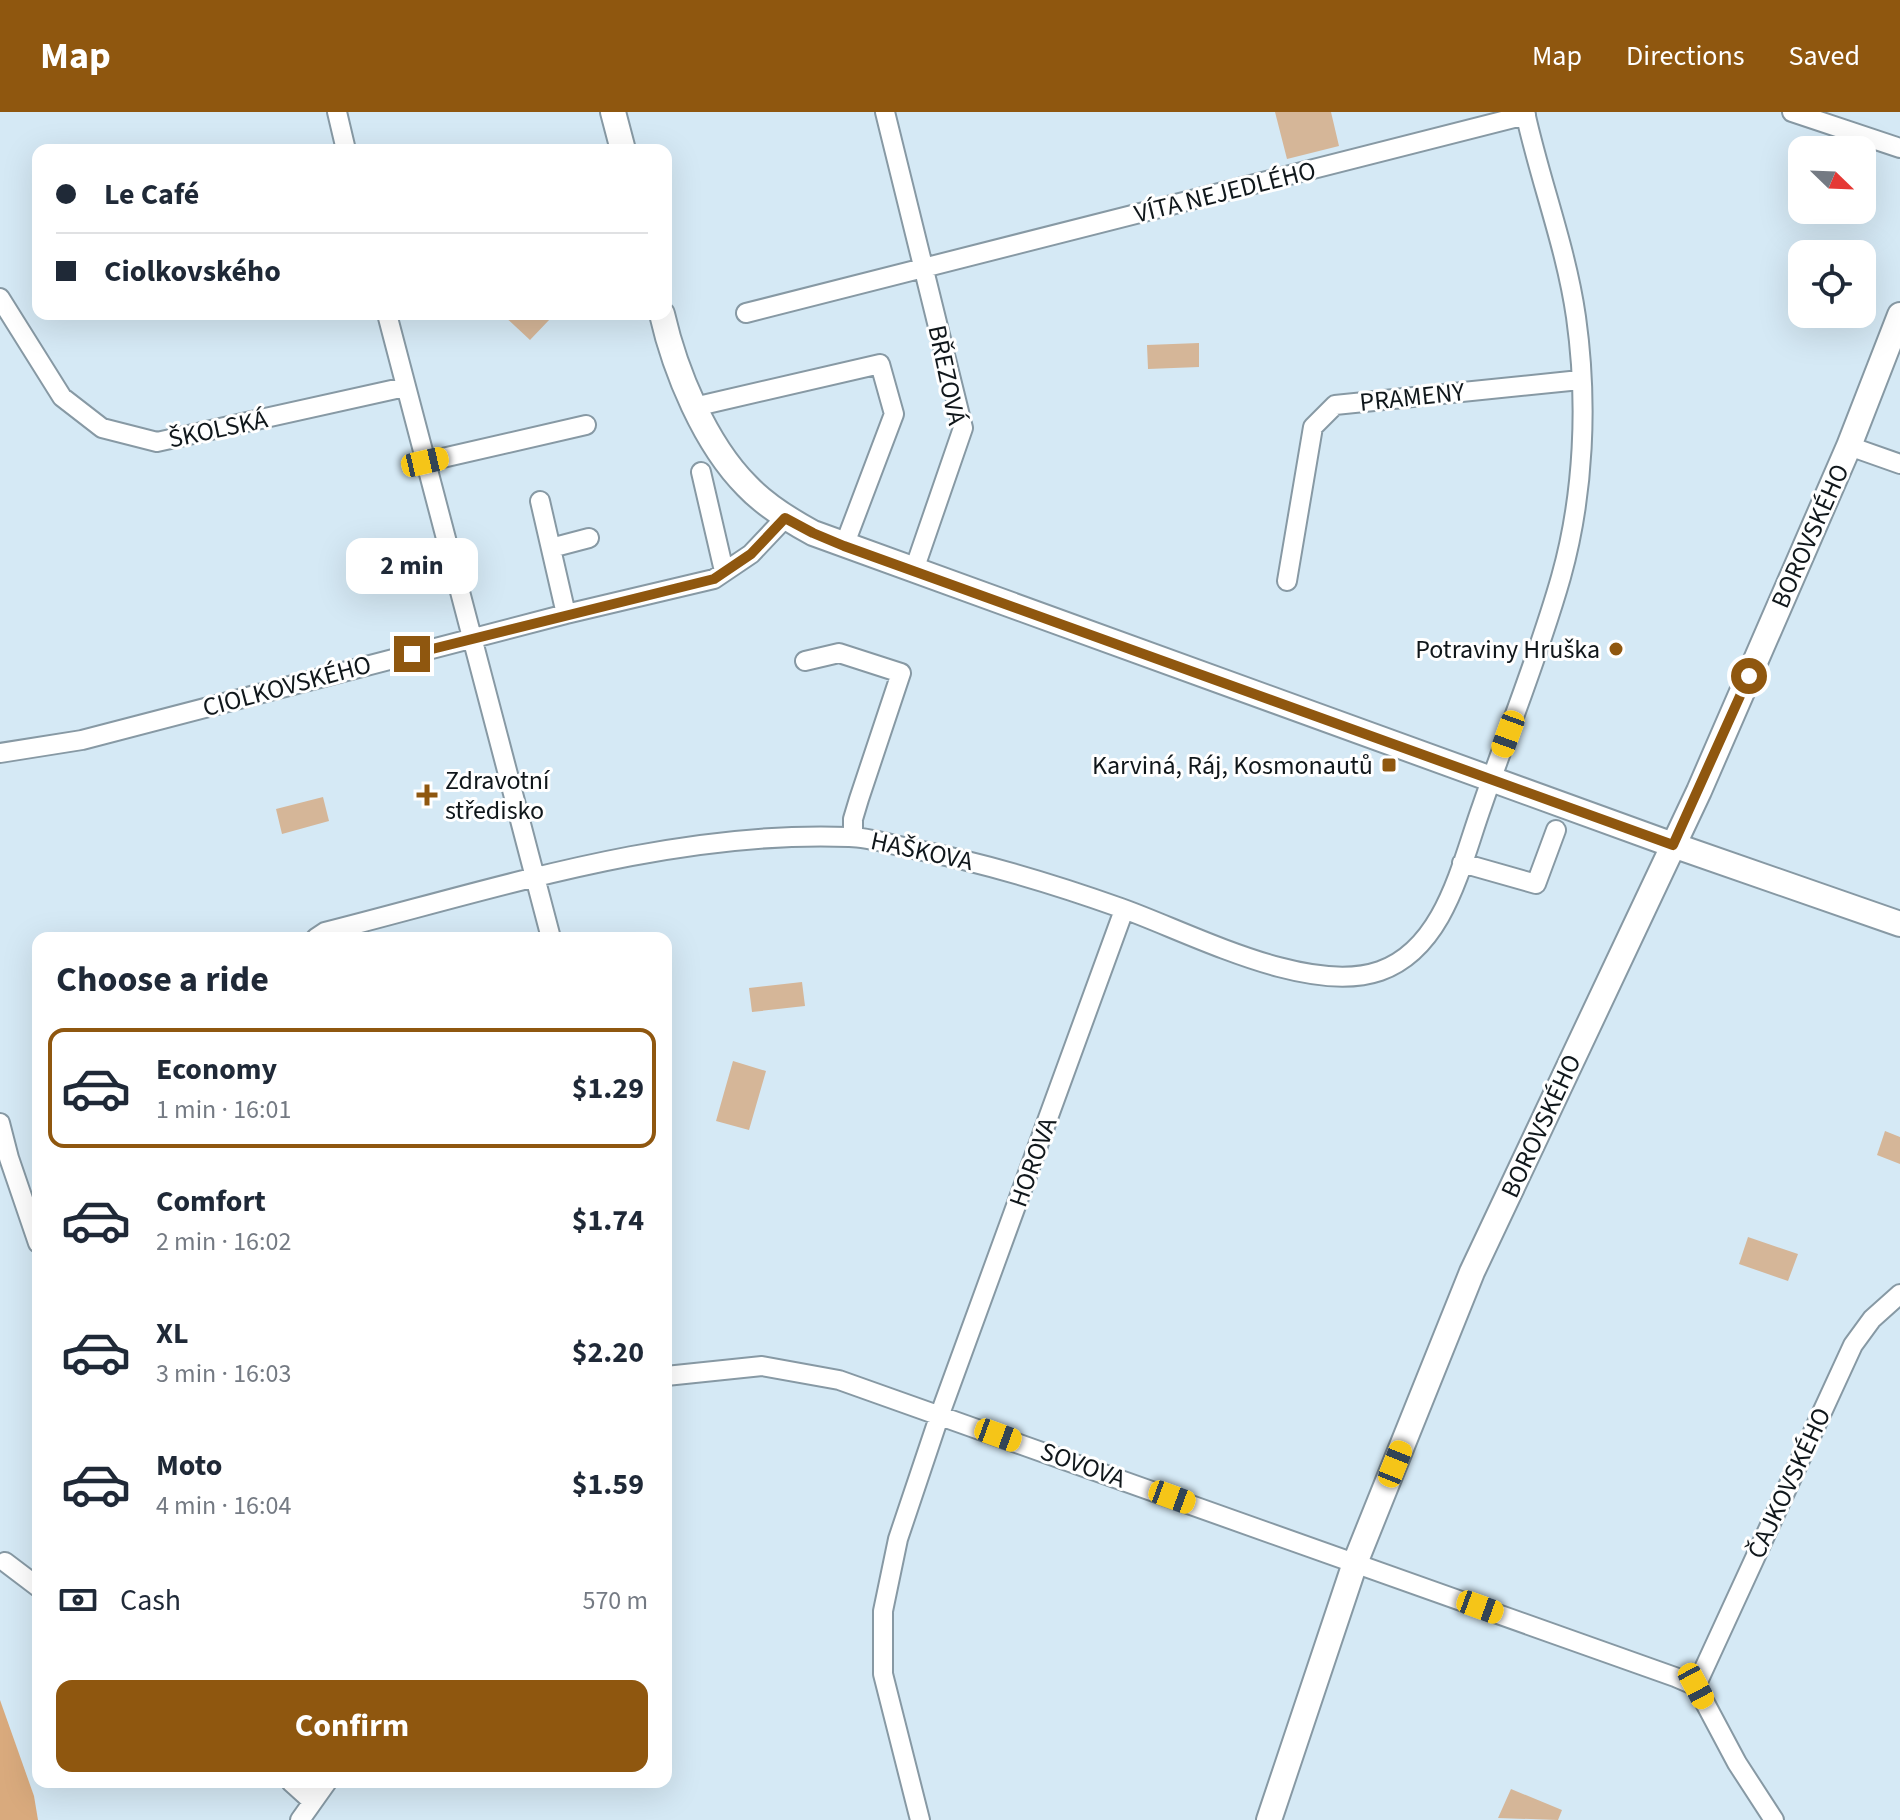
<!DOCTYPE html>
<html lang="en">
<head>
<meta charset="utf-8">
<style>
  :root { --surface:#fff; --page:#f2f2f3; --text:#1f2937; --muted:#747a83; --line:#e0e1e3; --accent:#8f570f }
  body { margin:0; font-family:"Source Sans 3",sans-serif; background:var(--page); color:var(--text); height:100vh; display:flex; flex-direction:column; font-size:30px; white-space:nowrap }
  * { box-sizing:border-box; margin:0 }
  p { font-size:26px; color:var(--muted) }
  .icon { flex:none; width:44px; height:44px; fill:none; stroke:currentColor; stroke-width:2; stroke-linecap:round; stroke-linejoin:round }
  .map { position:relative; flex:1; overflow:hidden }
  .details { position:absolute; left:32px; top:820px; width:640px; height:856px; display:flex; flex-direction:column; background:var(--surface); border-radius:16px; box-shadow:0 8px 32px #0002 }
  .details>* { flex:none }
  .banner { position:absolute; left:32px; top:32px; width:640px; height:176px; border-radius:16px; box-shadow:0 8px 32px #0002; display:grid; align-content:center; height:176px; padding:0 24px; background:var(--surface) }
  .needle { width:52px; rotate:113deg }
  .controls { position:absolute; left:1788px; top:24px; display:grid; gap:16px }
  .controls a { display:grid; place-items:center; width:88px; height:88px; border-radius:16px; background:var(--surface); box-shadow:0 8px 32px #0002; font-size:40px }
  .end { position:absolute; width:36px; height:36px; margin:-18px; border:10px solid #8f570f; background:#fff; box-shadow:0 0 0 4px #fff }
  .from { border-radius:50% }
  .bubble { position:absolute; height:56px; border-radius:16px; background:var(--surface); box-shadow:0 8px 32px #0002; font-size:26px; font-weight:700; line-height:56px; text-align:center }
  .car { position:absolute; width:24px; height:48px; margin:-24px -12px; border-radius:10px; box-shadow:0 0 6px 2px #0007; background:linear-gradient(#f5c518 24%,#345 0 40%,#f5c518 0 76%,#345 0 86%,#f5c518 0) }
  .banner b { display:flex; align-items:center; gap:28px; height:76px; font-size:30px }
  .banner b+b { border-top:2px solid var(--line) }
  .banner i { width:20px; height:20px; background:var(--text) }
  ul { padding:0; list-style:none }
  li { display:flex; align-items:center; gap:24px; height:120px; margin:0 16px 12px; padding:0 8px; border:4px solid transparent; border-radius:16px }
  li div { flex:1 }
  li b { display:block; font-size:30px }
  li em { font-style:normal; font-weight:700 }
  li.selected { border-color:var(--accent) }
  li>.icon { width:72px; height:72px; stroke-width:1.5 }
  h2 { padding:0 24px; font-size:36px; line-height:96px }
  .pay { display:flex; align-items:center; gap:20px; height:88px; padding:0 24px; font-size:30px }
  .pay p { margin-inline-start:auto }
  .button { display:flex; gap:16px; margin-top:auto; padding:16px 24px }
  .button a { flex:1; height:92px; border-radius:16px; background:var(--accent); color:#fff; font-size:32px; font-weight:700; line-height:92px; text-align:center }
  header { display:flex; align-items:center; gap:48px; box-sizing:border-box; height:112px; padding:0 40px; background:var(--accent); color:#fff }
  header strong { font-size:38px }
  nav { display:flex; gap:44px; margin-inline-start:auto; font-size:28px }
  .map>svg:first-child { display:block }
</style>
</head>
<body>
<header>
<strong>Map</strong>
<nav><a>Map</a><a>Directions</a><a>Saved</a></nav>
</header>
<div class="map">
<svg width="1900" height="1708" viewBox="0 0 1900 1708">
  <rect width="100%" height="100%" fill="#d5e9f5"/>
  <path fill="#d5b698" d="M1275 0H1331L1339 34 1287 47Z
    M502 202H545L550 207 530 228Z
    M1199 231V255L1148 257 1147 233Z
    M323 685 329 709 282 722 276 697Z
    M802 870 805 894 752 900 749 876Z
    M733 949 766 959 749 1018 716 1009Z
    M1885 1019 1900 1025V1052L1877 1043Z
    M1748 1125 1798 1142 1788 1169 1739 1152Z
    M1511 1677 1562 1698 1558 1708 1498 1706Z"/>
  <path fill="#d9aa7d" d="M0 1588 34 1684 38 1708H0Z"/>
  <g fill="none" stroke-linecap="round" stroke-linejoin="round">
    <defs>
      <path id="street" d="M337 0 346 38
        M885 0 963 316 914 458
        M1792 0 1900 36
        M0 186 62 285 102 316 157 330 405 275
        M746 201 1526 3
        M387 202 551 826
        M694 295 880 252 894 302 844 434
        M1849 334 1900 352
        M425 350 586 313
        M701 360 724 459
        M540 389 566 502
        M551 436 589 426
        M1287 469 1313 315 1335 293 1580 268
        M805 549 839 541 901 561 859 687 853 707V725
        M0 641 82 628 566 502 714 467 751 442 785 406
        M1462 751 1536 772 1556 718
        M316 826 325 820C495 777 672 718 849 725 868 725 889 732 908 736 981 750 1051 771 1121 796 1191 821 1308 884 1380 859 1445 836 1461 752 1482 694 1508 618 1539 543 1561 465 1584 383 1588 290 1576 205 1566 135 1540 69 1525 0
        M0 1011 9 1046 38 1131
        M666 1264 762 1254 839 1268 1675 1565 1696 1574 1737 1651 1774 1708
        M5 1450 38 1475
        M1696 1574 1853 1233 1872 1207 1900 1182
        M291 1670 312 1689
        M300 1708 327 1670
        M920 1708 883 1562V1499L898 1427 940 1302 1124 798"/>
      <path id="secondary" d="M613 0 623 38
        M662 202C675 259 705 332 747 374 766 394 789 408 813 421L1673 733 1900 812
        M1269 1708 1355 1451 1472 1160 1699 679 1849 334 1900 203"/>
    </defs>
    <use href="#street" stroke="#8799a4" stroke-width="22"/>
    <use href="#secondary" stroke="#8799a4" stroke-width="28"/>
    <use href="#street" stroke="#fff" stroke-width="18"/>
    <use href="#secondary" stroke="#fff" stroke-width="24"/>
  </g>
  <g fill="none" stroke-linecap="round" stroke-linejoin="round">
    <path stroke="#8f570f" stroke-width="10" d="M412 542 714 467 751 442 785 406 813 421 844 434 1673 733 1749 564"/>
  </g>
  <g fill="#8f570f" stroke="#fff" stroke-width="3">
    <circle cx="1616" cy="537" r="8"/>
    <rect x="1381" y="645" width="16" height="16" rx="4"/>
    <path d="M423 671h8v8h8v8h-8v8h-8v-8h-8v-8h8z"/>
  </g>
  <g text-anchor="middle" dominant-baseline="central" stroke-width="6" stroke-linejoin="round" paint-order="stroke">
    <g font-size="26" fill="#10171b" stroke="#fff">
      <text transform="translate(1225 80) rotate(-14)">VÍTA NEJEDLÉHO</text>
      <text transform="translate(947 263) rotate(78)">BŘEZOVÁ</text>
      <text transform="translate(1412 285) rotate(-6)">PRAMENY</text>
      <text transform="translate(218 317) rotate(-12)">ŠKOLSKÁ</text>
      <text transform="translate(1810 424) rotate(-66)">BOROVSKÉHO</text>
      <text transform="translate(287 574) rotate(-15)">CIOLKOVSKÉHO</text>
      <text transform="translate(922 739) rotate(12)">HAŠKOVA</text>
      <text transform="translate(1541 1014) rotate(-65)">BOROVSKÉHO</text>
      <text transform="translate(1033 1050) rotate(-70)">HOROVA</text>
      <text transform="translate(1083 1353) rotate(20)">SOVOVA</text>
      <text transform="translate(1789 1371) rotate(-65)">ČAJKOVSKÉHO</text>
    </g>
    <g font-size="26" fill="#10171b" stroke="#fff" text-anchor="end">
      <text x="1600" y="537">Potraviny Hruška</text>
      <text x="1373" y="653">Karviná, Ráj, Kosmonautů</text>
      <text x="445" y="668" text-anchor="start">Zdravotní<tspan x="445" dy="30">středisko</tspan></text>
    </g>
  </g>
</svg>
<div class="controls">
<a><svg class="needle" viewBox="-14 -14 28 28"><path d="M0-13l5 13h-10z" fill="#e53935"/><path d="M0 13l5-13h-10z" fill="#747a83"/></svg></a>
<a><svg class="icon" aria-label="locate" viewBox="0 0 24 24"><circle cx="12" cy="12" r="6"/><path d="M12 2v4M12 18v4M2 12h4M18 12h4"/></svg></a>
</div>
<i class="end from" style="left:1749px;top:564px"></i>
<i class="end" style="left:412px;top:542px"></i>
<div class="bubble" style="left:346px;top:426px;width:132px">2 min</div>
<i class="car" style="left:425px;top:350px;rotate:77deg"></i>
<i class="car" style="left:1508px;top:622px;rotate:200deg"></i>
<i class="car" style="left:998px;top:1323px;rotate:110deg"></i>
<i class="car" style="left:1395px;top:1352px;rotate:22deg"></i>
<i class="car" style="left:1172px;top:1385px;rotate:110deg"></i>
<i class="car" style="left:1480px;top:1495px;rotate:110deg"></i>
<i class="car" style="left:1696px;top:1574px;rotate:152deg"></i>
<div class="banner">
<b><i class="from"></i>Le Café</b>
<b><i></i>Ciolkovského</b>
</div>
<section class="details">
<h2>Choose a ride</h2>
<ul>
<li class="selected"><svg class="icon" aria-label="car" viewBox="0 0 24 24"><path d="M5 17H2v-5l4-1 3-4h7l3 4 3 1v5h-3M9 17h6M6 11h13"/><circle cx="7" cy="17" r="2"/><circle cx="17" cy="17" r="2"/></svg><div><b>Economy</b><p>1 min · 16:01</p></div><em>$1.29</em></li>
<li><svg class="icon" aria-label="car" viewBox="0 0 24 24"><path d="M5 17H2v-5l4-1 3-4h7l3 4 3 1v5h-3M9 17h6M6 11h13"/><circle cx="7" cy="17" r="2"/><circle cx="17" cy="17" r="2"/></svg><div><b>Comfort</b><p>2 min · 16:02</p></div><em>$1.74</em></li>
<li><svg class="icon" aria-label="car" viewBox="0 0 24 24"><path d="M5 17H2v-5l4-1 3-4h7l3 4 3 1v5h-3M9 17h6M6 11h13"/><circle cx="7" cy="17" r="2"/><circle cx="17" cy="17" r="2"/></svg><div><b>XL</b><p>3 min · 16:03</p></div><em>$2.20</em></li>
<li><svg class="icon" aria-label="car" viewBox="0 0 24 24"><path d="M5 17H2v-5l4-1 3-4h7l3 4 3 1v5h-3M9 17h6M6 11h13"/><circle cx="7" cy="17" r="2"/><circle cx="17" cy="17" r="2"/></svg><div><b>Moto</b><p>4 min · 16:04</p></div><em>$1.59</em></li>
</ul>
<div class="pay"><svg class="icon" aria-label="cash" viewBox="0 0 24 24"><path d="M3 7h18v10H3z"/><circle cx="12" cy="12" r="2"/></svg>Cash<p>570 m</p></div>
<div class="button"><a>Confirm</a></div>
</section>
</div>
</body>
</html>
